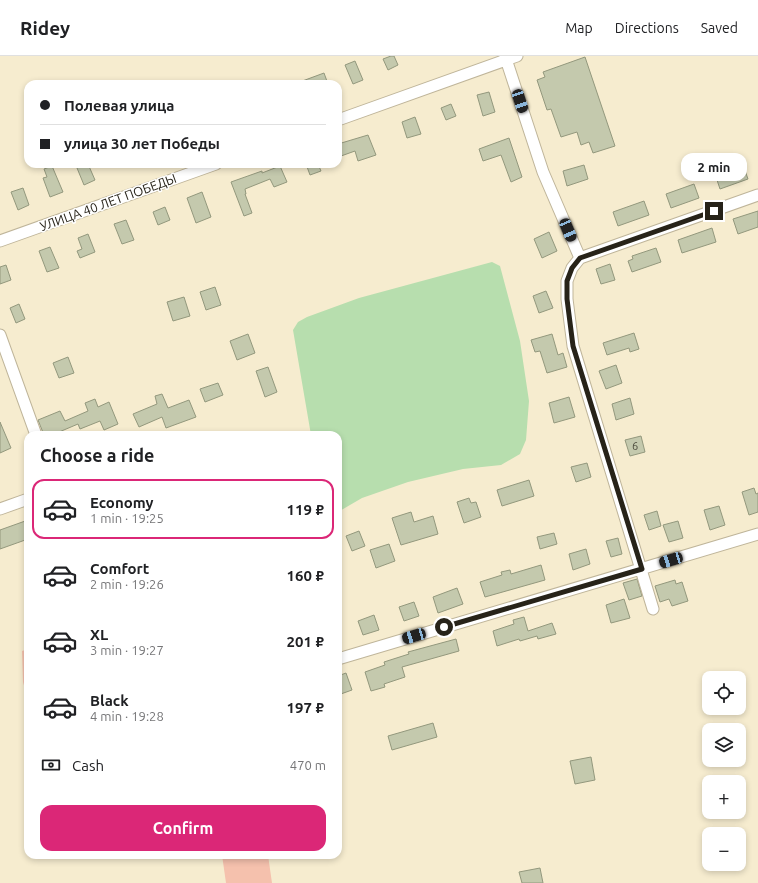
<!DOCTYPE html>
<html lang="en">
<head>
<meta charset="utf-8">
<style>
  :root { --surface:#fff; --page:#f6f6f6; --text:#202124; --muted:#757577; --line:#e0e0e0; --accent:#db2777 }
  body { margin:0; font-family:Ubuntu,sans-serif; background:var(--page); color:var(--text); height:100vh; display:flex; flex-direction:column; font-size:15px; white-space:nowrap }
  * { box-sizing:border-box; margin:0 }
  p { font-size:13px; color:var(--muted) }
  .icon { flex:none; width:22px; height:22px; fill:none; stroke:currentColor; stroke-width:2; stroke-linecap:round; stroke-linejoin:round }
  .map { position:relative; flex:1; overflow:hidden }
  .side { position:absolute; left:24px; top:375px; width:318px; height:428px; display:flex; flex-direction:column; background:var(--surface); border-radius:12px; box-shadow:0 2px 6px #0003 }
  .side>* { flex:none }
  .top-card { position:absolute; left:24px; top:24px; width:318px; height:88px; border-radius:12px; box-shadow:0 2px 6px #0003; display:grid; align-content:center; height:88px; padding:0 16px; background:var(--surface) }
  .tools { position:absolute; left:702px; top:615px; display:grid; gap:8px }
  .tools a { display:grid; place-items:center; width:44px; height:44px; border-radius:8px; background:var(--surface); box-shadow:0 2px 6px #0003; font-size:20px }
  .end { position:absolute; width:18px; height:18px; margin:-9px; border:5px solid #272319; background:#fff; box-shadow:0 0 0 2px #fff }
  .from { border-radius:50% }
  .bubble { position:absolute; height:28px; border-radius:12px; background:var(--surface); box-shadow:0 2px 6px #0003; font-size:13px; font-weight:600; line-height:28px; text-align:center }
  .car { position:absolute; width:12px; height:24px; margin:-12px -6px; border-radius:5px; box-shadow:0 0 3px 1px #0007; background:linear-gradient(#222 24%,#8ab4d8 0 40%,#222 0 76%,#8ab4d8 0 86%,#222 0) }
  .top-card b { display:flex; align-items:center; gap:14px; height:38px; font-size:15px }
  .top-card b+b { border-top:1px solid var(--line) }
  .top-card i { width:10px; height:10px; background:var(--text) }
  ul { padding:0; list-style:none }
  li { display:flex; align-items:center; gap:12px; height:60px; margin:0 8px 6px; padding:0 8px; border:2px solid transparent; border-radius:12px }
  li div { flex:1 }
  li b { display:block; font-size:15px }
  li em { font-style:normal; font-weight:600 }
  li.active { border-color:var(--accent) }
  li>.icon { width:36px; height:36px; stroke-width:1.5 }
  h2 { padding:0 16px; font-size:18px; line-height:48px }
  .pay { display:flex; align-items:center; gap:10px; height:44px; padding:0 16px; font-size:15px }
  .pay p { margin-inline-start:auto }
  .cta { display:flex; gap:8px; margin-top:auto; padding:8px 16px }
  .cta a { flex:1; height:46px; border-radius:12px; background:var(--accent); color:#fff; font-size:16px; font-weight:600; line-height:46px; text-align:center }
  header { display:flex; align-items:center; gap:24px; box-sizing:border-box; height:56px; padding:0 20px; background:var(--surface); border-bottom:1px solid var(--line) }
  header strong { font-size:19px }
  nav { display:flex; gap:22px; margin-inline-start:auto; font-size:14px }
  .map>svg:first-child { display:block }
</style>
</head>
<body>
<header>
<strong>Ridey</strong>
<nav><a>Map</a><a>Directions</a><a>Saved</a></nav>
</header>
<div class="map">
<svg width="758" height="827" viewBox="0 0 758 827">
  <rect width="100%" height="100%" fill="#f6eccf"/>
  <path fill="#f5c1ad" d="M28 593V644L23 626 22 595Z
    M222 799H268L272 827H226Z"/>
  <path fill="#b7deae" d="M492 206 500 210 520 285 529 345 526 384 520 398 501 409 463 413 408 426 362 442 338 456V379H311L293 274 298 266 307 261 359 242Z"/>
  <path fill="#c4c9ad" stroke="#93987d" d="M391 0H394L398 9 388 14 383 3Z
    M585 1 615 90 593 97 589 86 581 89 577 76 561 81 551 53 547 54 537 24 545 21 543 16Z
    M355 5 363 24 353 28 345 9Z
    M324 17 328 28H297V27Z
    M489 36 495 56 483 60 477 39Z
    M451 48 456 60 446 64 441 52Z
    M415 61 421 78 407 82 402 66Z
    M368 79 376 99 358 105 355 95 341 100 338 88Z
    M509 82 522 121 511 126 501 99 483 105 479 93Z
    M85 108H88L95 124 84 129 77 112Z
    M306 108H318L321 115 310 119Z
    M584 109 588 123 567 130 563 115Z
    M743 109 748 123 720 133 715 118Z
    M52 110 63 136 50 141 43 122 47 121 44 113Z
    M280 110 287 126 274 131 270 123 245 133 246 138H245L252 157 244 160 231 126 262 115V117Z
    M694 128 699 142 671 152 666 138Z
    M23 132 29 149 18 154 11 136Z
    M202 136 211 161 196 167 187 142Z
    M644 145 649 159 618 170 613 156Z
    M165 151 170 164 158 169 153 156Z
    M758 155V171L738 178 733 163Z
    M126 164 134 184 122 188 114 168Z
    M712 172 716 186 682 197 678 184Z
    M549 176 557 195 542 202 534 183Z
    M88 178 95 196 80 202 77 195 82 193 78 182Z
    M50 191 59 212 47 216 39 195Z
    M656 192 661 206 632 216 628 205 633 203 632 200Z
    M610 208 615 224 601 228 596 213Z
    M6 209 11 224 0 228V211Z
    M215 231 221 249 206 254 200 236Z
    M546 235 553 252 539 257 533 240Z
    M184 241 190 260 173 265 167 246Z
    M19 248 25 263 16 267 10 252Z
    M634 277 639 293 630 296 629 292 607 299 603 287Z
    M248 278 255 297 237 304 230 285Z
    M552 278 558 299 563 297 567 311 547 317 540 295 535 296 531 284Z
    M68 301 74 317 59 322 53 307Z
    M616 309 622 327 606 333 599 315Z
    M268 311 277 336 265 341 256 315Z
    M218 327 223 339 205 346 200 333Z
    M162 338 168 352 189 344 196 361 166 372 162 361 139 371 133 358 157 348 155 340Z
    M569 341 575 361 554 367 549 347Z
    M630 342 634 358 616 364 612 348Z
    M95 343 98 351 109 346 118 368 104 374 100 365 80 373 78 368 52 379H44L38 364 60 355 65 365 88 355 85 347Z
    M0 366 11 392 0 397Z
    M641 380 645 396 630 400 625 384Z
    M587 407 591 421 576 426 571 411Z
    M529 424 534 440 502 450 497 434Z
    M754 432 756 438 758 437V456L749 459 742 436Z
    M469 442 471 447 476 446 481 461 464 467 457 446Z
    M719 450 725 469 710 474 704 454Z
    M657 455 661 470 649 474 644 459Z
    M411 456 414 466 433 460 438 478 401 489 392 462Z
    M28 464V483L0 493V474Z
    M678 465 683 482 669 486 663 469Z
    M359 475 365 490 352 495 346 480Z
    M554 477 557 488 540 493 537 481Z
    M618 482 622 498 611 501 606 485Z
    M389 488 395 505 376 512 370 494Z
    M586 493 590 508 573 514 569 498Z
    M541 509 545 524 485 541 480 526 502 519 501 516 510 514 511 518Z
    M637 523 642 540 629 544 623 527Z
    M675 524 676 528 682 526 688 545 672 550 669 543 660 546 655 530Z
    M457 532 463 548 438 557 433 541Z
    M624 543 630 562 611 567 606 549Z
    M414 546 419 560 404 565 399 551Z
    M374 559 379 574 363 579 358 565Z
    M524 561 528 575 552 567 556 578 538 583 537 580 520 585 519 583 497 590 493 575 514 568 513 564Z
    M456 583 459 595 402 611 405 621 384 628 385 631 371 635 365 616 385 609 384 606 409 598 408 596Z
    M346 617 352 634 338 639V620Z
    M433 667 437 681 392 694 388 680Z
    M591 701 595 724 575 728 570 705Z
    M540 812 543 827H522L519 816Z"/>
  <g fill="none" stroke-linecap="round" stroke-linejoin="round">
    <defs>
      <path id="minor" d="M505 0 543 116 580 202
        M338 64 517 0
        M0 185 216 108
        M0 279 36 379
        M0 453 28 443
        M653 553 573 290 567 243V225L572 212 580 202 758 139
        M338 603 758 478"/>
    </defs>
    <use href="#minor" stroke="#bfb59a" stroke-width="13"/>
    <use href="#minor" stroke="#fff" stroke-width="11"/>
  </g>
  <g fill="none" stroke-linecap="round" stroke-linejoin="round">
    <path stroke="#272319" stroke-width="5" d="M444 571 642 513 573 290 567 243V225L572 212 580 202 714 155"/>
  </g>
  <g text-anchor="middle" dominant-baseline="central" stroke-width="3" stroke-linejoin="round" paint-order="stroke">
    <g font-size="11" fill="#4e4c3e">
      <text x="635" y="390">6</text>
    </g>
    <g font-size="13" fill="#272319" stroke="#fff">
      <text transform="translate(108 146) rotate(-20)">УЛИЦА 40 ЛЕТ ПОБЕДЫ</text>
    </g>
  </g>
</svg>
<div class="tools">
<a><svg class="icon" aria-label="locate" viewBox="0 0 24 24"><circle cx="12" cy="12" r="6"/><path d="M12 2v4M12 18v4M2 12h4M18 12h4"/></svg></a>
<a><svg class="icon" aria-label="layers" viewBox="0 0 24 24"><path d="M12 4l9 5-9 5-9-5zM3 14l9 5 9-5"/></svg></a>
<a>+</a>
<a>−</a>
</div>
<i class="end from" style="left:444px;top:571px"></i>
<i class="end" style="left:714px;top:155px"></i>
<div class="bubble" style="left:681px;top:97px;width:66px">2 min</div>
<i class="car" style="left:520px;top:45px;rotate:162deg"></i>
<i class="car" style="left:568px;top:174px;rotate:157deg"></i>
<i class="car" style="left:671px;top:504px;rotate:253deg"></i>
<i class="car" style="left:414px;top:580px;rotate:254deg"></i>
<div class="top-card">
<b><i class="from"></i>Полевая улица</b>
<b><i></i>улица 30 лет Победы</b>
</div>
<section class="side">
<h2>Choose a ride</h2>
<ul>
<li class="active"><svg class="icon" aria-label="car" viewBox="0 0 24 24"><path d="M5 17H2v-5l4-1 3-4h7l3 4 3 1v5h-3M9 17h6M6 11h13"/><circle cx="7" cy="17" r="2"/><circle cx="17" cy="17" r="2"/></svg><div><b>Economy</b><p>1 min · 19:25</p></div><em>119 ₽</em></li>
<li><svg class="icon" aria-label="car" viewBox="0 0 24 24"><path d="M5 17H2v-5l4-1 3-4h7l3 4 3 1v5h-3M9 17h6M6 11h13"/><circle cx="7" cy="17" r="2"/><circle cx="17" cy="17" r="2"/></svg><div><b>Comfort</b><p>2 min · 19:26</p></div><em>160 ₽</em></li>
<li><svg class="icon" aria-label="car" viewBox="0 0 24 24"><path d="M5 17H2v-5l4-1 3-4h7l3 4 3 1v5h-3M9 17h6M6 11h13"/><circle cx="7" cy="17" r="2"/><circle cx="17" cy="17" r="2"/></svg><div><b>XL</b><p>3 min · 19:27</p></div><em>201 ₽</em></li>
<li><svg class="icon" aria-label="car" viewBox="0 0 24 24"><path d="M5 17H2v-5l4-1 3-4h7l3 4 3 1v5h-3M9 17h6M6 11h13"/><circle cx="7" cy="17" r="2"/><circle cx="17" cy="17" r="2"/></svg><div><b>Black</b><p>4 min · 19:28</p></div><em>197 ₽</em></li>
</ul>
<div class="pay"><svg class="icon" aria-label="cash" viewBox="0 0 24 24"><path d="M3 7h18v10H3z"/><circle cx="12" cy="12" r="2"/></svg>Cash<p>470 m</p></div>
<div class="cta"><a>Confirm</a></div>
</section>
</div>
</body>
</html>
